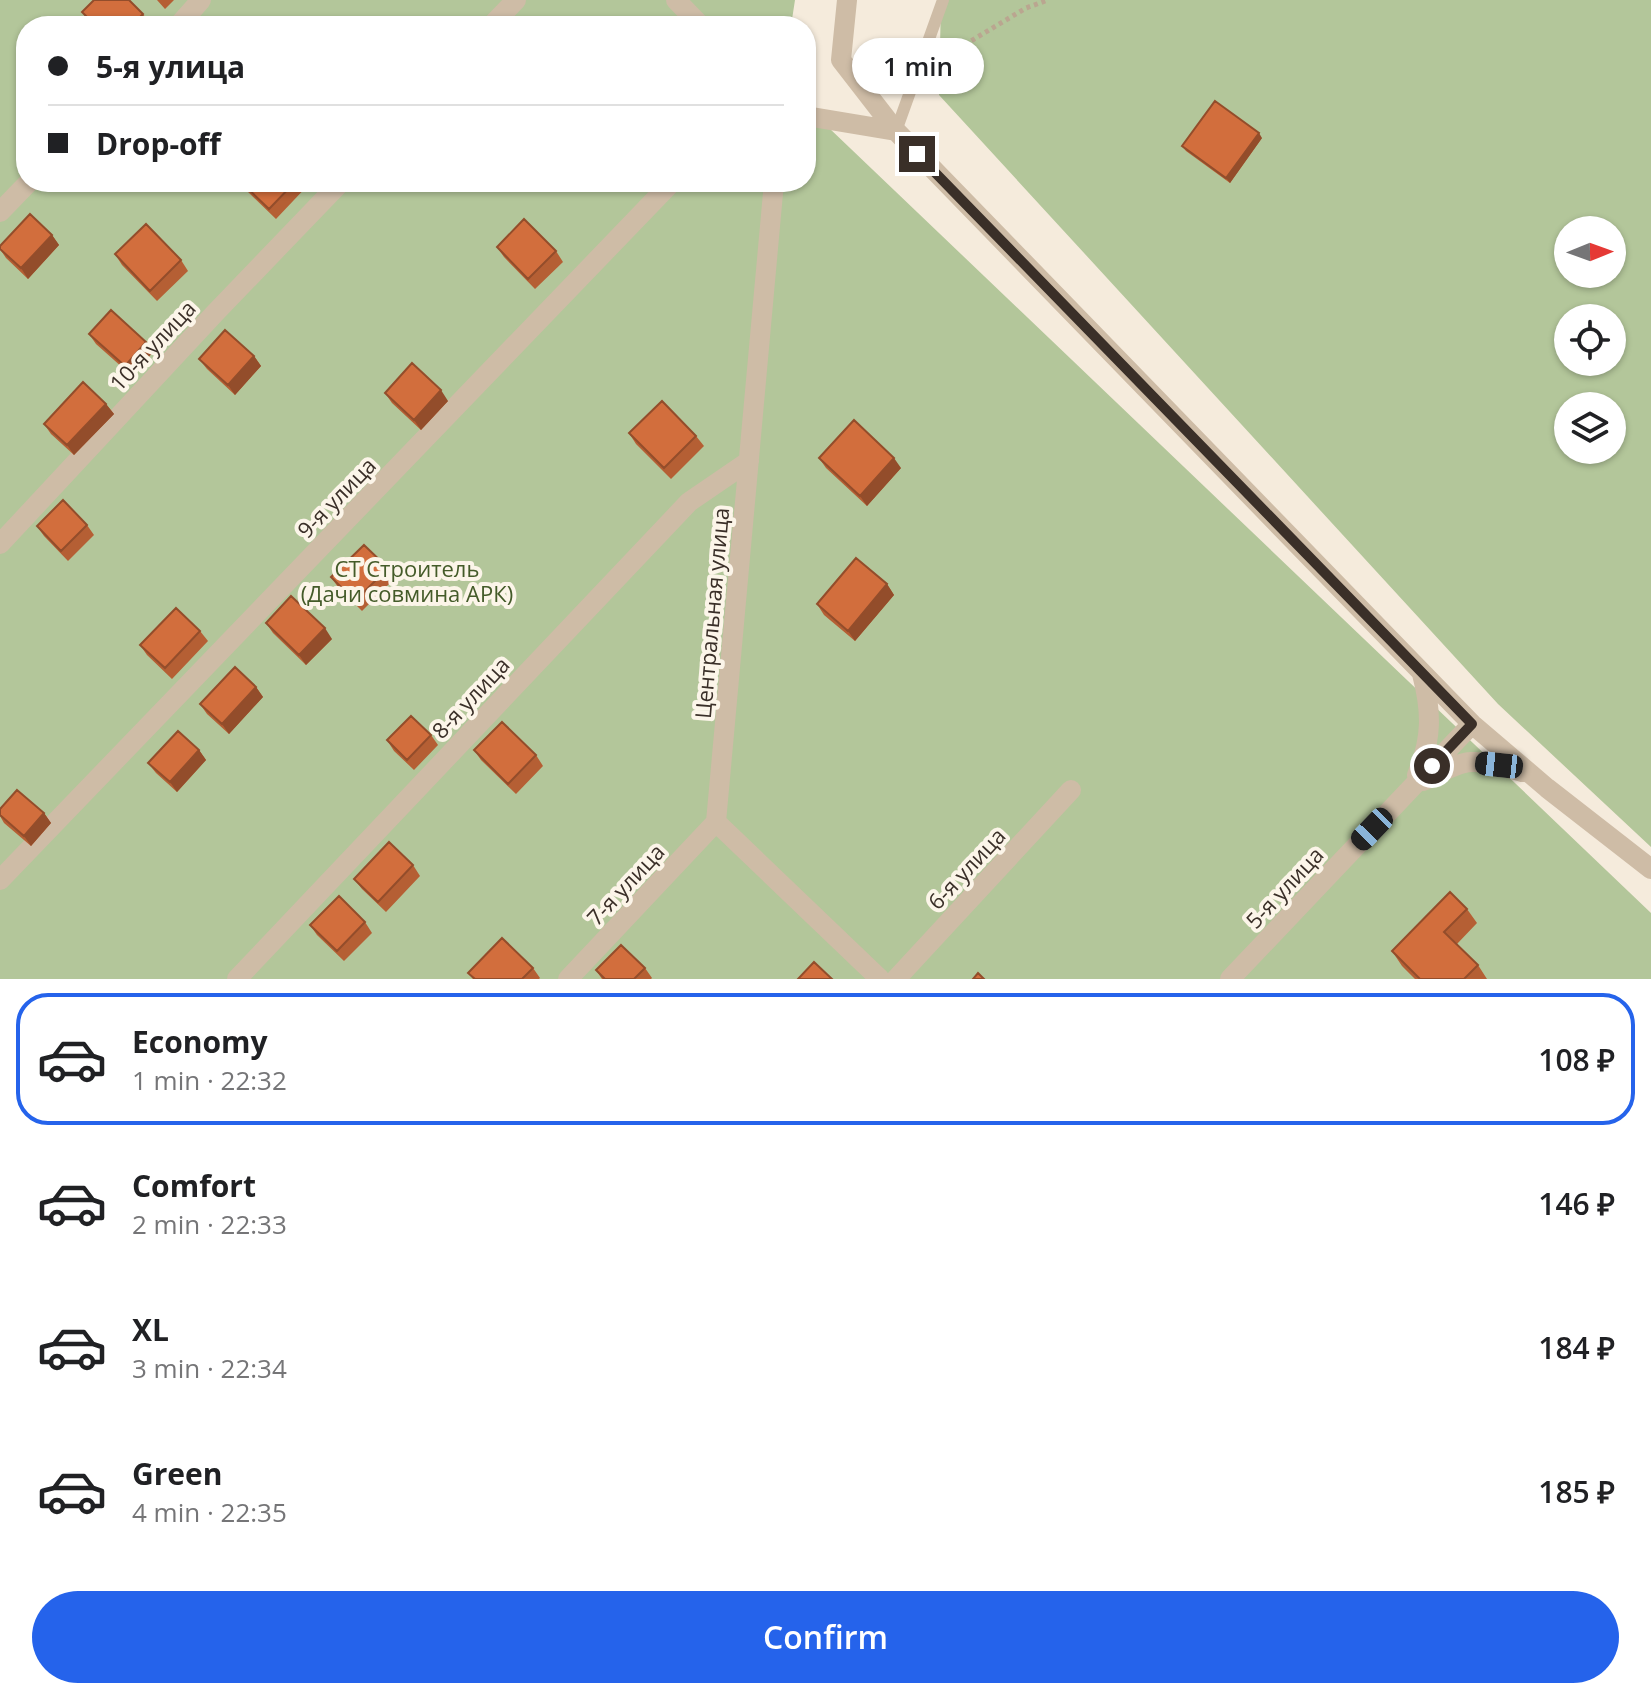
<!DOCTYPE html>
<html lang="en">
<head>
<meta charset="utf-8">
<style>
  :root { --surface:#fff; --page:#f6f6f6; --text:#202124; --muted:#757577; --line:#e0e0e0; --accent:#2563eb }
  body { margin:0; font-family:"Open Sans",sans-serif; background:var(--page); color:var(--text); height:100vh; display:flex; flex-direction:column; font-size:30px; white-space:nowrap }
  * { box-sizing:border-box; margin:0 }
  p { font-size:26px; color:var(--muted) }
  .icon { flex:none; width:44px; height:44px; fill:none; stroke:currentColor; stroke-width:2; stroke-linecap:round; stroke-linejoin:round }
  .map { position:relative; height:979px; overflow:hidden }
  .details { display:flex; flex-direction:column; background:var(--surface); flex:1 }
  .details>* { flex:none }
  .hud { position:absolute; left:16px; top:16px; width:800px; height:176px; border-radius:32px; box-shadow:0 2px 6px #0004; display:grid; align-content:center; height:176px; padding:0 32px; background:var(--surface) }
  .needle { width:52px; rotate:89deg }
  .controls { position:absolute; left:1554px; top:216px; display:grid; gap:16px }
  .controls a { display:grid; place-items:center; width:72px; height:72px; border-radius:50%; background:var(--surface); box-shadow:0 2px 6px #0004; font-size:40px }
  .end { position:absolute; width:36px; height:36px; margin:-18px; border:10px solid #3a2f28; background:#fff; box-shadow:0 0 0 4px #fff }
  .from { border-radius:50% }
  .bubble { position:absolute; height:56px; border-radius:28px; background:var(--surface); box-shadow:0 2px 6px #0004; font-size:26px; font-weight:600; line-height:56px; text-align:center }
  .car { position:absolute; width:24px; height:48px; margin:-24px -12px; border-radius:10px; box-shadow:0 0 6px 2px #0007; background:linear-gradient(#222 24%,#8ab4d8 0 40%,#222 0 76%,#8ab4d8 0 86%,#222 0) }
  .hud b { display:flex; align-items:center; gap:28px; height:76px; font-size:30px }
  .hud b+b { border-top:2px solid var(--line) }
  .hud i { width:20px; height:20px; background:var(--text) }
  ul { padding:14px 0 0; list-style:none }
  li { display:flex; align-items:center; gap:24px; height:132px; margin:0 16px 12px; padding:0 16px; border:4px solid transparent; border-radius:32px }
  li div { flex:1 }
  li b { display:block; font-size:30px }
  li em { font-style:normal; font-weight:600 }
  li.current { border-color:var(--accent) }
  li>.icon { width:72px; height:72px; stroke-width:1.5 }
  .primary-button { display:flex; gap:16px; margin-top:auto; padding:16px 32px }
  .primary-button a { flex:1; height:92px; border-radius:48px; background:var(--accent); color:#fff; font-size:32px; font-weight:600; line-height:92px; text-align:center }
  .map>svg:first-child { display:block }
</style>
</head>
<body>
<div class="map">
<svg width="1651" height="979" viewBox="0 0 1651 979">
  <rect width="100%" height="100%" fill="#f5ebdc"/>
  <path fill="#b3c69a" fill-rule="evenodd" d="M0 0H795L791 26H26V182H806V106L1651 913V979H0Z
    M941 0H1651V847L1498 704 939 95ZM1568 230H1612V274H1568ZM1568 318H1612V362H1568ZM1568 406H1612V450H1568Z"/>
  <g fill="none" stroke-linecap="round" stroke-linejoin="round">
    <path stroke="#baa690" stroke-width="5" stroke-dasharray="4 4" stroke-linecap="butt" d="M944 57 1026 8 1048 0"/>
    <path stroke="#cebca6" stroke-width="12" d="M896 131 943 0"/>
    <path stroke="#cebca6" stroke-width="20" d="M676 0 701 26
      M847 0 841 60 896 131 1472 724 1547 788 1651 869
      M178 26 201 0
      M491 26 516 0
      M806 116 896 131
      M774 182 716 822 880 979
      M0 212 29 182
      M0 544 216 312 341 182
      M1417 775C1432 739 1432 712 1422 674
      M1423 781C1438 774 1455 763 1471 762 1488 761 1507 767 1522 772
      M0 880 672 182
      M237 979 689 502 749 461
      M568 979 716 822
      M896 979 1071 790
      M1230 979 1472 724"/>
  </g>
  <path fill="#b55f34" d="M157 0H174L165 9Z
    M82 12 143 14 150 24 148 26H93Z
    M1262 138 1230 183 1186 151 1182 146Z
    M240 182H311L276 219 246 190Z
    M52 235 59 245 28 279 6 258 0 249Z
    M497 247 556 251 563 262 535 289 504 257Z
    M115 254 181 260 188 271 157 301 122 265Z
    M89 334 153 352 132 376 96 344Z
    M254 356 261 366 235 395 207 369 199 359Z
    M385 393 448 401 421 430 392 403Z
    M106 404 114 414 74 455 51 434 44 424Z
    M629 433 696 436 704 446 671 479 636 444Z
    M819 458 901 468 867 506 826 468Z
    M87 525 94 535 68 561 44 536 37 526Z
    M388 568 395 578 362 611 338 587 331 577Z
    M887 584 894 595 855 641 824 615 817 604Z
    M266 623 332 639 306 665 273 633Z
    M200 631 208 641 172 679 147 655 140 645Z
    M256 687 263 697 229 734 207 714 200 704Z
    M431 735 438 745 414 770 394 751 387 740Z
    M199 750 206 760 177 792 156 773 148 763Z
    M474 750 536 755 543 766 516 794 481 760Z
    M0 809 44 813 51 823 31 846 4 823 0 816Z
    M413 865 420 876 386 912 362 889 354 879Z
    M1467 909 1477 923 1457 944 1478 965 1487 979H1415L1402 966 1392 951Z
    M365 922 372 933 344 961 317 935 310 925Z
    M533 968 540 978 539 979H473L468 973Z
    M645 968 652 978 651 979H602L596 970Z"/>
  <path fill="#934d2b" d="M1259 133 1262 138 1230 183 1226 178Z
    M52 235 59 245 28 279 21 268Z
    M146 342 153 352 132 376 125 366Z
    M254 356 261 366 235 395 228 385Z
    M441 390 448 401 421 430 414 420Z
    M106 404 114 414 74 455 67 445Z
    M894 458 901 468 867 506 860 496Z
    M887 584 894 595 855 641 848 631Z
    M325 628 332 639 306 665 299 655Z
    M256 687 263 697 229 734 222 724Z
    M199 750 206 760 177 792 170 782Z
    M44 813 51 823 31 846 24 836Z"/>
  <path fill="#d26e3d" stroke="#934d2b" stroke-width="2" d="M94 0H129L143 14 131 26H96L82 12Z
    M1215 101 1259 133 1226 178 1182 146Z
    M241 182H295L269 209Z
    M30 214 52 235 21 268 0 249V246Z
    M524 219 556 251 528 279 497 247Z
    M146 224 181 260 150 291 115 254Z
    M111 310 146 342 125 366 89 334Z
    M225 330 254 356 228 385 199 359Z
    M412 363 441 390 414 420 385 393Z
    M83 382 106 404 67 445 44 424Z
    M662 401 696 436 664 468 629 433Z
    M854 420 894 458 860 496 819 458Z
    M63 500 87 525 61 551 37 526Z
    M364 545 388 568 355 601 331 577Z
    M856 558 887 584 848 631 817 604Z
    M291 596 325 628 299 655 266 623Z
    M176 608 200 631 165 668 140 645Z
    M235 667 256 687 222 724 200 704Z
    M411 716 431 735 407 760 387 740Z
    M502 722 536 755 508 784 474 750Z
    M178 731 199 750 170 782 148 763Z
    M17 790 44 813 24 836 0 815V809Z
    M389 842 413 865 378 902 354 879Z
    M1450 892 1467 909 1444 932 1478 965 1464 979H1420L1392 951Z
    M339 896 365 922 337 951 310 925Z
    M502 938 533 968 522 979H475L468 973Z
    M621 945 645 968 634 979H605L596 970Z
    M814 962 832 979H798Z
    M978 973 984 979H973Z"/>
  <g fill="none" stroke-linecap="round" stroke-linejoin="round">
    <path stroke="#3a2f28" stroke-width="10" d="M917 154 1472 724 1432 766"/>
  </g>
  <g text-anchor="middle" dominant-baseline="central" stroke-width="8" stroke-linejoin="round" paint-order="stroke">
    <g font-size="22" fill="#3a2f28" stroke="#fcf5e9">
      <text transform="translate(152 345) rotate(-47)">10-я улица</text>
      <text transform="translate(336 497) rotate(-46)">9-я улица</text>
      <text transform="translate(711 613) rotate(-85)">Центральная улица</text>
      <text transform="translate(470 697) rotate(-47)">8-я улица</text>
      <text transform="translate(966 868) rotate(-47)">6-я улица</text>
      <text transform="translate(625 884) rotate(-47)">7-я улица</text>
      <text transform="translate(1284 887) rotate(-47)">5-я улица</text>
    </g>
    <g font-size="22" fill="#445b29" stroke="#fcf5e9">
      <text x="407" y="568">СТ Строитель<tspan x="407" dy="25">(Дачи совмина АРК)</tspan></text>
    </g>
  </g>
</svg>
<div class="controls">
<a><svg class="needle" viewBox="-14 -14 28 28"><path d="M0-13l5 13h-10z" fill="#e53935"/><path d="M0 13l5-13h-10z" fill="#757577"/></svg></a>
<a><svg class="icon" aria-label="locate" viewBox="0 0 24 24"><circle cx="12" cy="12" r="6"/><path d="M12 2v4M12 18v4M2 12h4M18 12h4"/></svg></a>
<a><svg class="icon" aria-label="layers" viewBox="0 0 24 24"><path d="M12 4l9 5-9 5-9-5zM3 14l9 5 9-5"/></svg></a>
</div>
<i class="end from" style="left:1432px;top:766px"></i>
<i class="end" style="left:917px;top:154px"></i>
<div class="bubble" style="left:852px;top:38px;width:132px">1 min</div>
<i class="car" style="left:1499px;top:765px;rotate:276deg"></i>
<i class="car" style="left:1372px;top:829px;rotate:224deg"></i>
<div class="hud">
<b><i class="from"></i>5-я улица</b>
<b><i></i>Drop-off</b>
</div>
</div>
<section class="details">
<ul>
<li class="current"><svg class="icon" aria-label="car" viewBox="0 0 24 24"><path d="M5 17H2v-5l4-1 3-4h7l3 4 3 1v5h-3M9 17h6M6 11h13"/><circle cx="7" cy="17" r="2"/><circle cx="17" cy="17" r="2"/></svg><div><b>Economy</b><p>1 min · 22:32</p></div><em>108 ₽</em></li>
<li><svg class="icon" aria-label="car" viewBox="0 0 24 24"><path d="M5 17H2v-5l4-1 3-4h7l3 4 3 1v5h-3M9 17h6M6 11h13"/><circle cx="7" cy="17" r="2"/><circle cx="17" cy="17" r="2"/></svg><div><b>Comfort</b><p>2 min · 22:33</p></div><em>146 ₽</em></li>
<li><svg class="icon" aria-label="car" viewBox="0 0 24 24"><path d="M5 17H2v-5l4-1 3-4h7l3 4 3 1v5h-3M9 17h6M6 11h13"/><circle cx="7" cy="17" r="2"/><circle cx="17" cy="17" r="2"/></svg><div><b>XL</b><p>3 min · 22:34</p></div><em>184 ₽</em></li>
<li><svg class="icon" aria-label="car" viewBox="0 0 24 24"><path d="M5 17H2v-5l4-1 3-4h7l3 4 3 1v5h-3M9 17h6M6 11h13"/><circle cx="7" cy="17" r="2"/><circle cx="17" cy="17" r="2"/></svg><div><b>Green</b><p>4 min · 22:35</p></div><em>185 ₽</em></li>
</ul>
<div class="primary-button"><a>Confirm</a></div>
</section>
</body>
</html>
